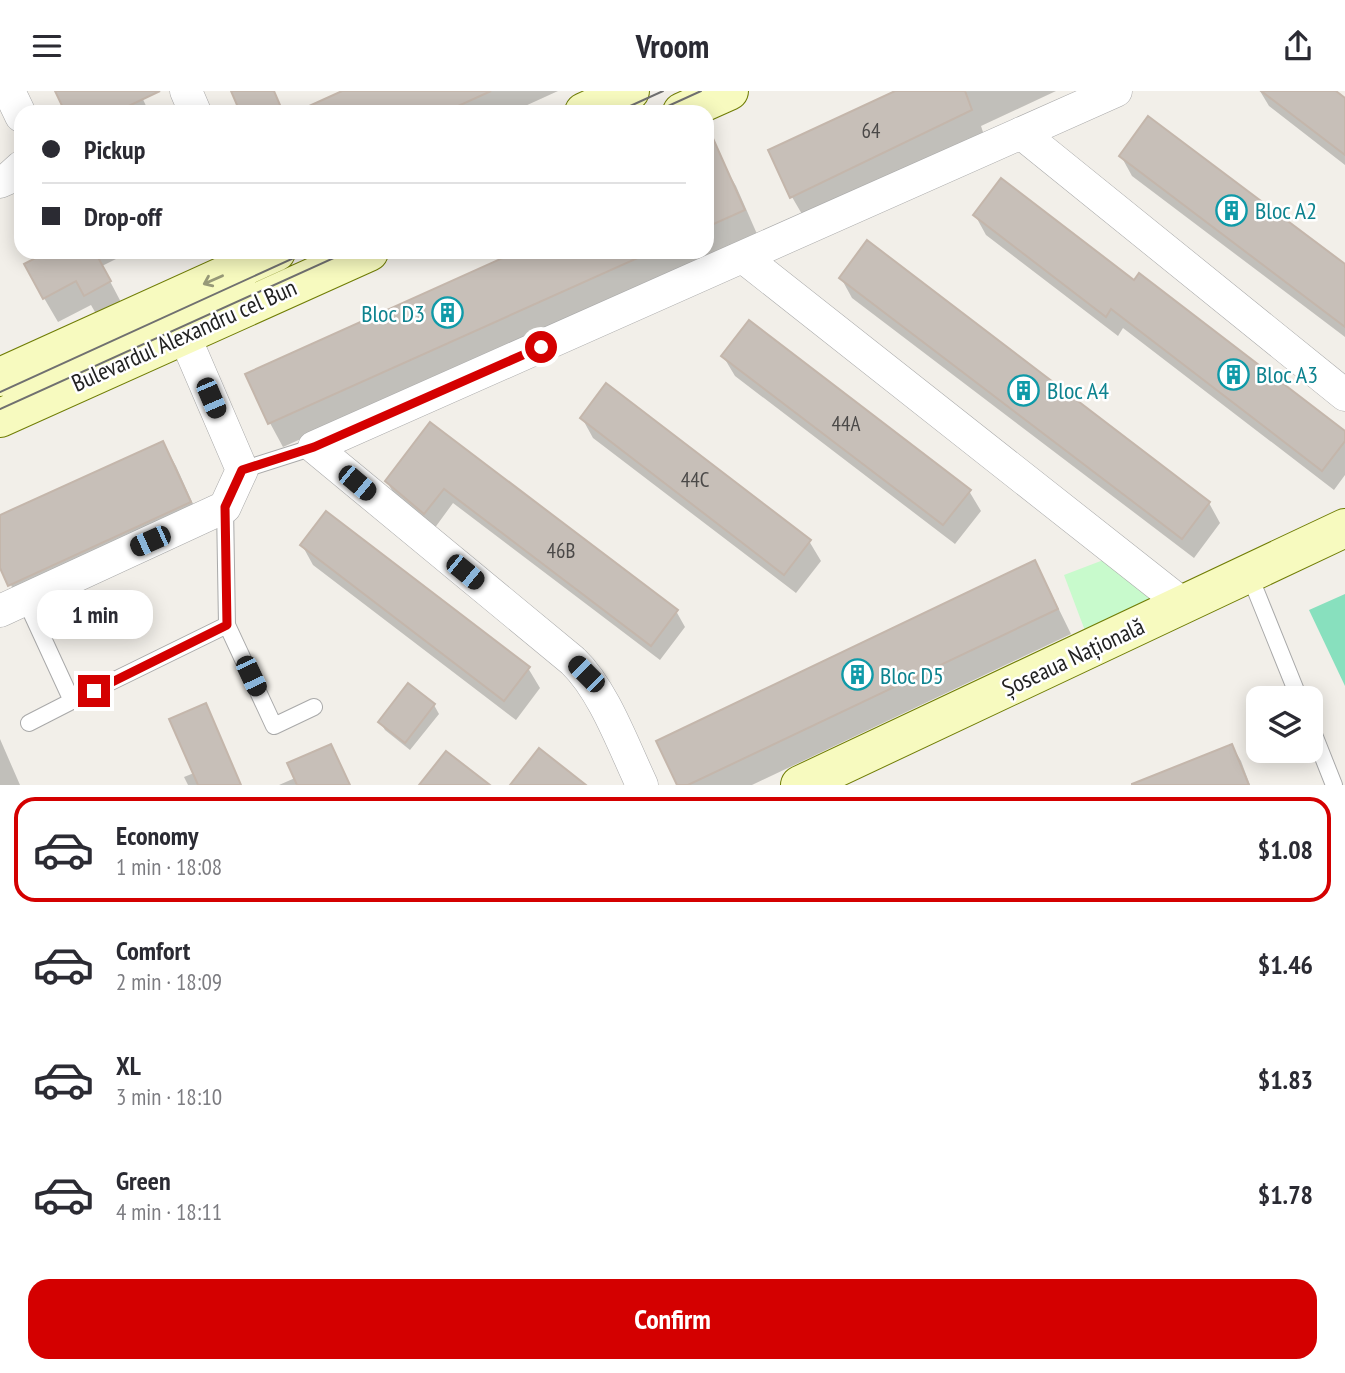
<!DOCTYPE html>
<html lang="en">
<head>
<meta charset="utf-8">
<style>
  :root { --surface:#fff; --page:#f7f7f7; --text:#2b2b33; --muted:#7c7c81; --line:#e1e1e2; --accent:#d40000 }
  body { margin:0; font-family:"PT Sans Narrow",sans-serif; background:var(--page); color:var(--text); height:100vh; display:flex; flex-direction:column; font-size:26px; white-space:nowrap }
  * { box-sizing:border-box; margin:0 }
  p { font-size:23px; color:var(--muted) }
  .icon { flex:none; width:38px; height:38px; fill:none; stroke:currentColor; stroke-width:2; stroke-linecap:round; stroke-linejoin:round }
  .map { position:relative; height:694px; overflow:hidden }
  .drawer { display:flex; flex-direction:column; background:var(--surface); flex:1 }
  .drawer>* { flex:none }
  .hud { position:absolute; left:14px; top:14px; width:700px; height:154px; border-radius:21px; box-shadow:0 4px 18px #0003; display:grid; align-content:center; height:154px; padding:0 28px; background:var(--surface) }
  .fabs { position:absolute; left:1246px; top:595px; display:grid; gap:14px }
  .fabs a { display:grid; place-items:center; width:77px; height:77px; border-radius:14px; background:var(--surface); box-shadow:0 4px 18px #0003; font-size:35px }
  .end { position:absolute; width:32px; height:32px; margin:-16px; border:9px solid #d40000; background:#fff; box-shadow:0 0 0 4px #fff }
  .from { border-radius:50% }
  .bubble { position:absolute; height:49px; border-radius:21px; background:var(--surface); box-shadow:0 4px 18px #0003; font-size:23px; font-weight:700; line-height:49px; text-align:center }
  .car { position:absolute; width:21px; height:42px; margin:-21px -10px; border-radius:9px; box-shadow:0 0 5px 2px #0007; background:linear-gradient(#222 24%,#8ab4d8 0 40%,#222 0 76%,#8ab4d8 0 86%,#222 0) }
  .hud b { display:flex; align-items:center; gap:24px; height:66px; font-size:26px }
  .hud b+b { border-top:2px solid var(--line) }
  .hud i { width:18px; height:18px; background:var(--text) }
  ul { padding:12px 0 0; list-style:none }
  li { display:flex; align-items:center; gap:21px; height:105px; margin:0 14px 10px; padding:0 14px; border:4px solid transparent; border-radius:21px }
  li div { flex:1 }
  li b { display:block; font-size:26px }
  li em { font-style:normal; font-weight:700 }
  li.active { border-color:var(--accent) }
  li>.icon { width:63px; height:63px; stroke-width:1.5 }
  .action { display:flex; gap:14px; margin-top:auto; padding:14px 28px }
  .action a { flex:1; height:80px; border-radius:21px; background:var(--accent); color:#fff; font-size:28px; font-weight:700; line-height:80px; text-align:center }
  header { display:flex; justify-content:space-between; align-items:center; height:91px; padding:0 28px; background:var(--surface); font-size:32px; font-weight:700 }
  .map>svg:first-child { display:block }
</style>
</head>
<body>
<header><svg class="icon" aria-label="menu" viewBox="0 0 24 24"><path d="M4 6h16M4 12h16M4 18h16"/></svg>Vroom<svg class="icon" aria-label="share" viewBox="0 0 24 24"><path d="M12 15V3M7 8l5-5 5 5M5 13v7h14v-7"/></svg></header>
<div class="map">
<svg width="1345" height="694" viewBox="0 0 1345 694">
  <rect width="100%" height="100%" fill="#f2efe9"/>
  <path fill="#c8facc" d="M1106 468 1152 503 1143 524 1087 545 1064 484Z"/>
  <path fill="#88e0be" d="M1345 503V595L1309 519Z"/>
  <path fill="#0003" d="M57 0H139L149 21H67Z
    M346 0H558L512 21H300Z
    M899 0H1056L981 35 984 44 806 130 792 106Z
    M1260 0H1333L1345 9V74L1269 15Z
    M1121 65 1345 176V246L1132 85Z
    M722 71 736 95 757 143 283 356 270 332 521 161H707V77Z
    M975 124 1134 191 1345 342V384L1334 399 1123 237 1118 245 986 144Z
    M41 161H122L124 164 102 175 123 215 99 228 91 214 58 231 44 207 43 165Z
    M841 187 1209 412 1220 432 1194 467 852 207Z
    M723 265 969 400 981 420 955 453 735 285Z
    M582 327 809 450 821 470 796 502 593 347Z
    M430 333 676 520 685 536 660 569 453 412 434 438 396 406 387 391Z
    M163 352 176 375 203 435 23 517 0 473V426Z
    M302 454 528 577 540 597 516 629 313 474Z
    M1034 472 1048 496 1071 543 752 694H679Z
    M409 595 434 614 439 623 410 659 385 639 380 631Z
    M0 648 20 694H0Z
    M1232 655 1241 670 1250 694H1134Z
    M194 682 241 694H188L184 686Z
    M295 687 349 694H279Z"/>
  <path fill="#c7bfb8" stroke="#c4b6ab" stroke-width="2" d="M55 0H160L116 21H65Z
    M231 0H274L283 21H240Z
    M342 0H491L445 21H296Z
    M895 0H965L972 19 790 107 768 59Z
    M1261 0H1336L1345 7V64Z
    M1148 25 1345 173V236L1119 65Z
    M707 34 745 119 707 136Z
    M1001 87 1134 189 1139 182 1345 340V350L1322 380 1111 218 1106 226 973 124Z
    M867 149 1210 411 1182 448 839 187Z
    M47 161H95L111 190 84 205 76 190 43 208 24 173Z
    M516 161H651L268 333 245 283Z
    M749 229 971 399 943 434 721 265Z
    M606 292 811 449 784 484 580 327Z
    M430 331 678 519 651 555 444 398 424 423 385 390Z
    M163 350 191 411 8 495 0 477V424Z
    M326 420 530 576 504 610 300 454Z
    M1035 469 1058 518 688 694H677L656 650Z
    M408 592 435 613 405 652 378 631Z
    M206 612 241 694H198L169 628Z
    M331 653 350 694H297L287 672Z
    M1232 653 1249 694H1132V693Z
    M539 657 586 694H510Z
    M446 660 490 694H419Z"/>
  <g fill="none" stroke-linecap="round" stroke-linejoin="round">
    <defs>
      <path id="lane" d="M242 379 314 356
        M1249 483 1299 607
        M25 508 72 610 227 534 225 416
        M227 534 274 635 314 616
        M29 632 72 610
        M1311 636 1334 694"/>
      <path id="street" d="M9 0 21 25
        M186 0 195 21
        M1021 42 1345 304
        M0 91 9 87 21 76
        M743 166 1184 514
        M0 520 225 416 242 379 184 244
        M642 694C623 654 604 600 573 570L314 356 1116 0"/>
      <path id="secondary" d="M584 21 630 0
        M682 21 729 0
        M0 286 276 161
        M0 327 369 161
        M800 694 1345 437"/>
    </defs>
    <use href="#lane" stroke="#a9a9a9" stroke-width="18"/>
    <use href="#street" stroke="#a9a9a9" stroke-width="33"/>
    <use href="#secondary" stroke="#707d05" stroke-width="40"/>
    <use href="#lane" stroke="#fff" stroke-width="16"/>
    <use href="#street" stroke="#fff" stroke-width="32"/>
    <use href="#secondary" stroke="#f7fabf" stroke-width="38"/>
    <path stroke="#707070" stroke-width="2" d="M617 21 663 0
      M655 21 701 0
      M0 301 307 161
      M0 318 347 161"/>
  </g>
  <defs><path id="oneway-shaft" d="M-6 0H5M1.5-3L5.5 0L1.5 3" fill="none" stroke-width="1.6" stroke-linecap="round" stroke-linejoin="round" transform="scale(1.75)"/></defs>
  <use stroke="#979978" href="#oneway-shaft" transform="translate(213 189) rotate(156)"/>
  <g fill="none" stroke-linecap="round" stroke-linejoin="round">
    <path stroke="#d40000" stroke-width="9" d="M94 600 227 534 225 416 242 379 314 356 541 256"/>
  </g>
  <defs>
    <symbol id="building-ring" viewBox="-11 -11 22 22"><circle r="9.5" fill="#fff" stroke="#0f9aa8" stroke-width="1.5"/><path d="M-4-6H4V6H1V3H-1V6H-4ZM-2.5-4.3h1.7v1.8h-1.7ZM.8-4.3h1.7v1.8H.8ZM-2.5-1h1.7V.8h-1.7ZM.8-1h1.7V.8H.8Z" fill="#0f9aa8"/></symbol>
  </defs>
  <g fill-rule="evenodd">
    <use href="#building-ring" x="1214" y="102" width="35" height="35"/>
    <use href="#building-ring" x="430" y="204" width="35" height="35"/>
    <use href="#building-ring" x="1216" y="266" width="35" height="35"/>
    <use href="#building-ring" x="1006" y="282" width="35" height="35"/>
    <use href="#building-ring" x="840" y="566" width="35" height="35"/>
  </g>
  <g text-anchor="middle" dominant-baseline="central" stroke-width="5" stroke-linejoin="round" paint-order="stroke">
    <g font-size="21" fill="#4b4948">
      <text x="871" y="39">64</text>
      <text x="846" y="332">44A</text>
      <text x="695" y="388">44C</text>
      <text x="561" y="459">46B</text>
    </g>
    <g font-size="24" fill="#0d838f" stroke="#fff" text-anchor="start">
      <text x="1255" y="119">Bloc A2</text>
      <text x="425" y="222" text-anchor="end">Bloc D3</text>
      <text x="1256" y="283">Bloc A3</text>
      <text x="1047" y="299">Bloc A4</text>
      <text x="880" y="584">Bloc D5</text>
    </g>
    <g font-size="24" fill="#222" stroke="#fff">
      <text transform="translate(184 244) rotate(-24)">Bulevardul Alexandru cel Bun</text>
      <text transform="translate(1073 566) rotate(-25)">Șoseaua Națională</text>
    </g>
  </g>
</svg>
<div class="fabs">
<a><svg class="icon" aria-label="layers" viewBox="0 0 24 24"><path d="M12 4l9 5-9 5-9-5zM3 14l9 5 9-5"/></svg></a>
</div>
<i class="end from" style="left:541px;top:256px"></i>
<i class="end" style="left:94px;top:600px"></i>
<div class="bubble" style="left:37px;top:499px;width:116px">1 min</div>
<i class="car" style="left:211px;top:307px;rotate:157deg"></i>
<i class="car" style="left:357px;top:392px;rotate:130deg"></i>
<i class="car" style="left:150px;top:450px;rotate:246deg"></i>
<i class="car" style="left:465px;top:481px;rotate:129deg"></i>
<i class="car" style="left:586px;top:583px;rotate:315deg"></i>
<i class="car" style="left:251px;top:585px;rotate:155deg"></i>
<div class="hud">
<b><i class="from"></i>Pickup</b>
<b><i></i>Drop-off</b>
</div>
</div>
<section class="drawer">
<ul>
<li class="active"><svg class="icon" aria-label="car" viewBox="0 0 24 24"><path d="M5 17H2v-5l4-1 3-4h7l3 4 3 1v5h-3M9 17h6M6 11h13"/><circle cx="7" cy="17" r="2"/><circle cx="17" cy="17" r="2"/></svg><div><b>Economy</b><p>1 min · 18:08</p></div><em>$1.08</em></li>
<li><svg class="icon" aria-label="car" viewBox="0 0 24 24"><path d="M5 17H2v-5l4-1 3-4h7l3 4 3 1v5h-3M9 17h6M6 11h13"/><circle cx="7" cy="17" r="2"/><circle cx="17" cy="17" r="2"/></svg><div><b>Comfort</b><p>2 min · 18:09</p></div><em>$1.46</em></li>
<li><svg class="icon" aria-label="car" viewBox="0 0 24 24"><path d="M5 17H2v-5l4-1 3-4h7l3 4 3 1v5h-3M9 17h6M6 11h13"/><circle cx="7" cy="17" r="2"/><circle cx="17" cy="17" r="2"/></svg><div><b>XL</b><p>3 min · 18:10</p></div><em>$1.83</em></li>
<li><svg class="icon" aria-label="car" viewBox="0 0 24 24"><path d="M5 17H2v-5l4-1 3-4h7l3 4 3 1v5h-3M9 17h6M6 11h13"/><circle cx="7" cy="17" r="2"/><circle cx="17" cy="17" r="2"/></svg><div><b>Green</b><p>4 min · 18:11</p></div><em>$1.78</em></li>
</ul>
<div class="action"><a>Confirm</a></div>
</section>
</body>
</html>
